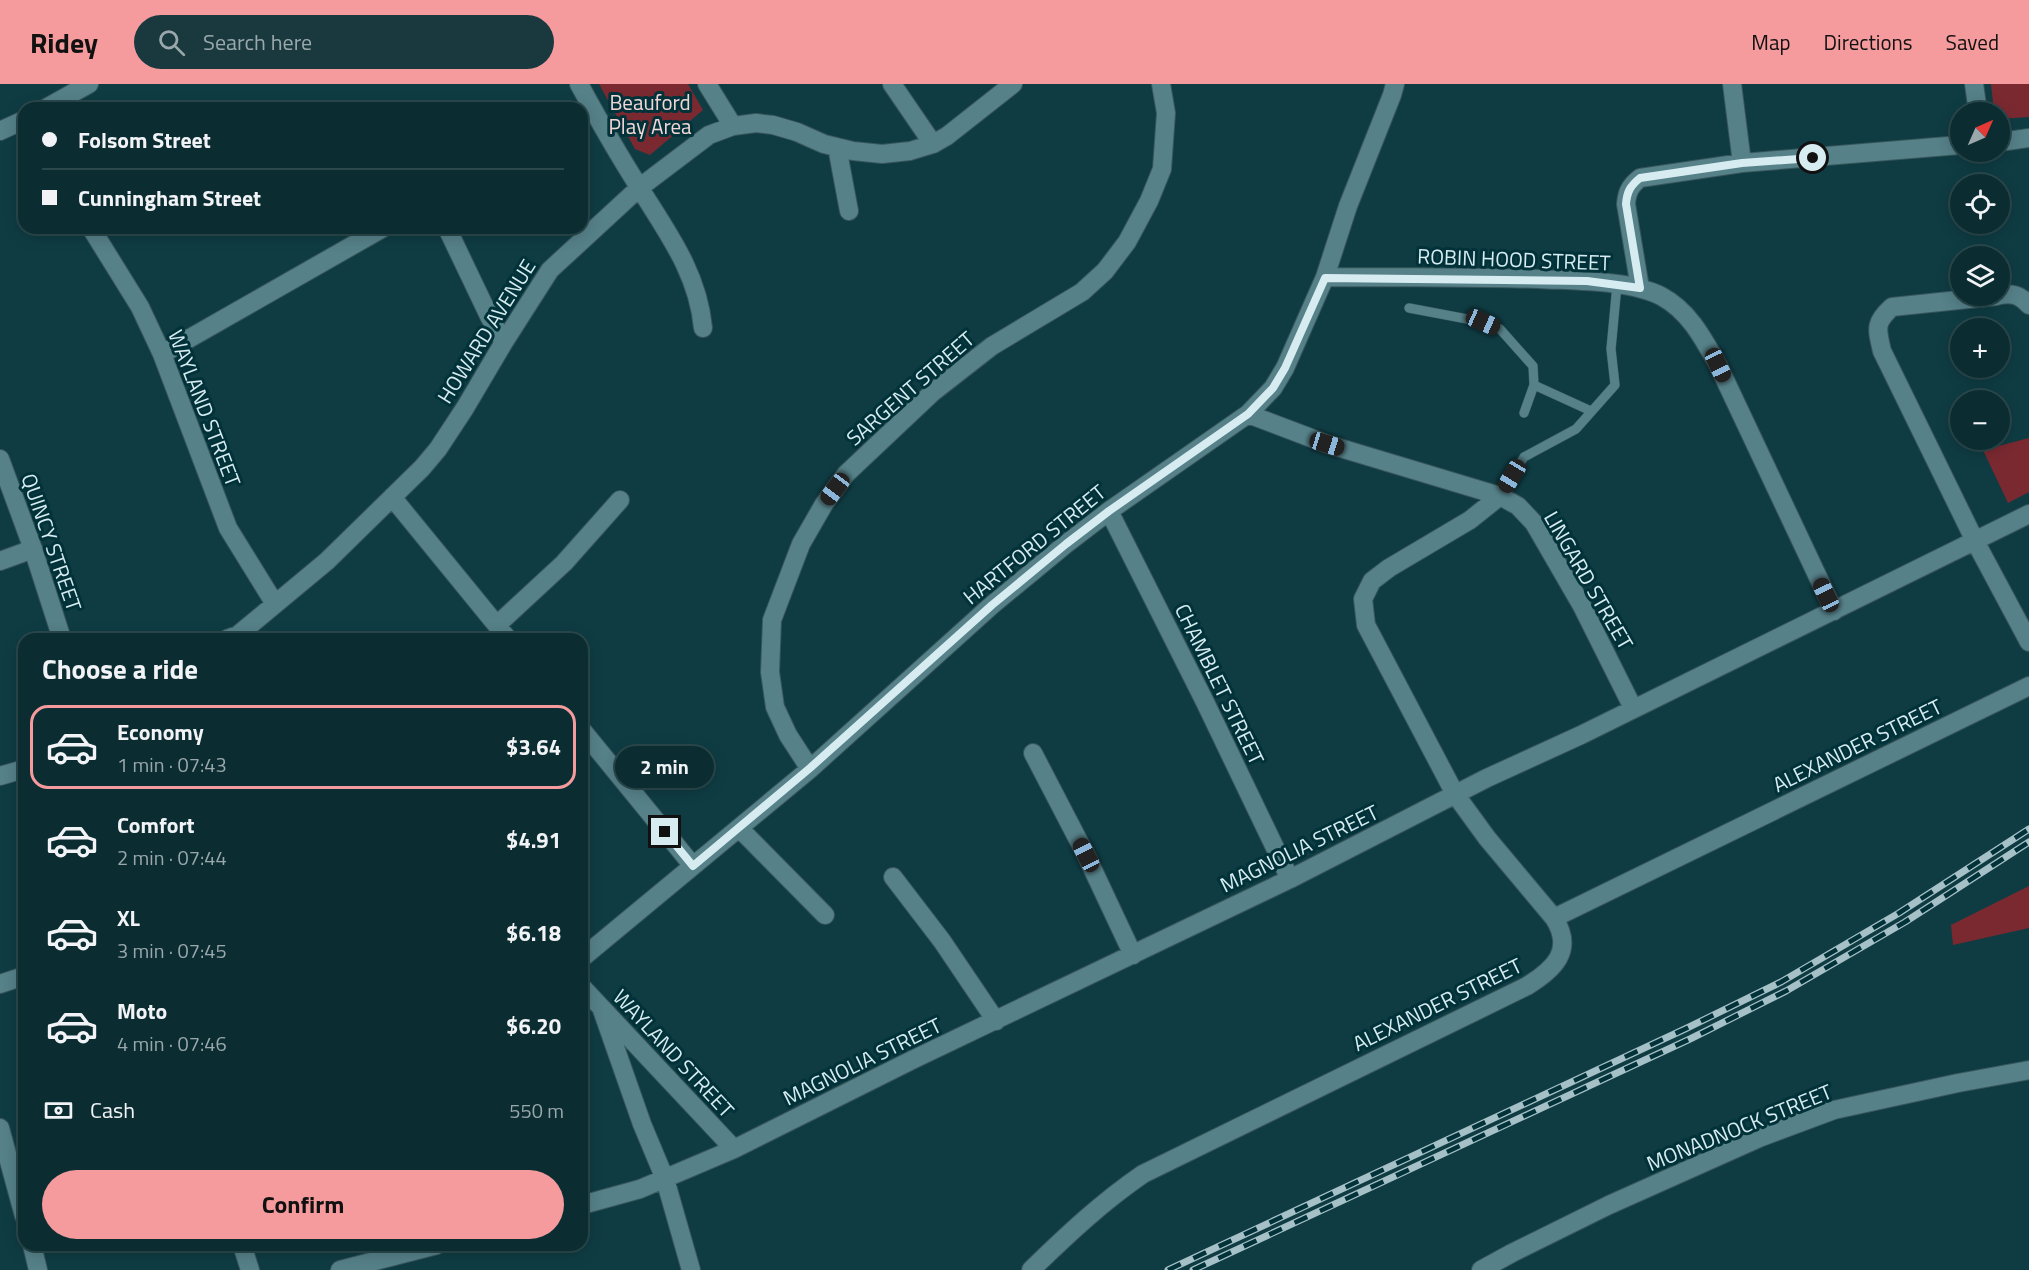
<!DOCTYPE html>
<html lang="en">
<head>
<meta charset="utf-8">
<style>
  :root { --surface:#0b2d32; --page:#19393e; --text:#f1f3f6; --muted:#9aa8ac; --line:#2b494d; --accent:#f59b9d }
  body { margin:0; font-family:"Titillium Web",sans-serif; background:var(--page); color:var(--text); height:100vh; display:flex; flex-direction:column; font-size:22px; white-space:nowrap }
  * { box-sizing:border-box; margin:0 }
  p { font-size:20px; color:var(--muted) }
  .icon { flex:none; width:33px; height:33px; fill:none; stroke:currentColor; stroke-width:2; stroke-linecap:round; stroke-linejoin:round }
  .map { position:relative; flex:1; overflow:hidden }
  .details { position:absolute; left:18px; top:549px; width:570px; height:618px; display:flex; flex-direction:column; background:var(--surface); border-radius:18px; box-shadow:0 3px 15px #0003,0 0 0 2px var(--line) }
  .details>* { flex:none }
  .top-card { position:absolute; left:18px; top:18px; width:570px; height:132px; border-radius:18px; box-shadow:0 3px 15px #0003,0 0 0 2px var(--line); display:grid; align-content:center; height:132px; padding:0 24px; background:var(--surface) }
  .needle { width:39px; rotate:45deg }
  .fabs { position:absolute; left:1950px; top:18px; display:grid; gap:12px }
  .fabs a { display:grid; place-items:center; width:60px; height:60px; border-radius:50%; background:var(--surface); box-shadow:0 3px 15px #0003,0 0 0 2px var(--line); font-size:30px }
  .end { position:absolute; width:27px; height:27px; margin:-14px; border:8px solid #d6ecf1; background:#111; box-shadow:0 0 0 3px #111 }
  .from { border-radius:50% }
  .bubble { position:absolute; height:42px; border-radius:21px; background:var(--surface); box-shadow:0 3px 15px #0003,0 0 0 2px var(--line); font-size:20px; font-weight:700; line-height:42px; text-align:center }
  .car { position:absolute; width:18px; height:36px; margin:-18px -9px; border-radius:8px; box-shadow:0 0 4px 2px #0007; background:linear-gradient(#222 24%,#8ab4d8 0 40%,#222 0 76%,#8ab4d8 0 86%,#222 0) }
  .top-card b { display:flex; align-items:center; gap:21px; height:57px; font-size:22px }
  .top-card b+b { border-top:2px solid var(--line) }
  .top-card i { width:15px; height:15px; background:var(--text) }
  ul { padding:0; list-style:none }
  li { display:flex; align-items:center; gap:18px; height:84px; margin:0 12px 9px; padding:0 12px; border:3px solid transparent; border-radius:18px }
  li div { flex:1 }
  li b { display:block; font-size:22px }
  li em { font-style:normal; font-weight:700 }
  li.active { border-color:var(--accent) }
  li>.icon { width:54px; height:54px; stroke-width:1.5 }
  h2 { padding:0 24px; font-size:27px; line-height:72px }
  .pay { display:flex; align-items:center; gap:15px; height:66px; padding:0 24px; font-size:22px }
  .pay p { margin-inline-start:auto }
  .button { display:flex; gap:12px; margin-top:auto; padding:12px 24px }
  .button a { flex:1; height:69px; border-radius:36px; background:var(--accent); color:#111; font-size:24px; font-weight:700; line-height:69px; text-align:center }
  header { display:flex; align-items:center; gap:36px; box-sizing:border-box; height:84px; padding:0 30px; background:var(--accent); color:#111 }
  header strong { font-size:28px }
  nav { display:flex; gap:33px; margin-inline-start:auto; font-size:21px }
  .search { width:420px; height:54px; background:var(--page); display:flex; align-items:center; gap:15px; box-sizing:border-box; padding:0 21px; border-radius:33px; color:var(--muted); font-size:22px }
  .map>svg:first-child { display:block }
</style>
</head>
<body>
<header>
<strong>Ridey</strong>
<div class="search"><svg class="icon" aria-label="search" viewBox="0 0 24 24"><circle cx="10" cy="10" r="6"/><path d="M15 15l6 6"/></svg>Search here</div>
<nav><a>Map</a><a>Directions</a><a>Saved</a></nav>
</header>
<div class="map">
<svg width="2029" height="1186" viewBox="0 0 2029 1186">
  <rect width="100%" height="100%" fill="#0f3c43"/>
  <path fill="#7a2931" d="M599 0H688L703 26 650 71 635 65Z
    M1991 0H2029V33L2000 35V28H1994Z
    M2029 354V408L2008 419 1983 366Z
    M2029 802V844L1953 861 1951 841Z"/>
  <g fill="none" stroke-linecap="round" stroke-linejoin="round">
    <defs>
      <path id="service" d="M1409 224 1483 238 1500 245 1533 282 1534 301 1591 327
        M1524 329 1534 301
        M1500 412 1524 373 1576 345 1615 301 1611 265 1617 201"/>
      <path id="minor" d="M579 0C598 35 618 70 639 103 667 148 698 189 703 244
        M707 0 733 42
        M892 0 933 60
        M1732 0 1742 79
        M1974 0 1978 28
        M46 24 89 0
        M0 47 24 36
        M2000 58 2029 54
        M837 63 849 127
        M91 144 140 223 162 270 228 444 275 520
        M447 144 490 234 504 258
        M1325 193C1396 193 1468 193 1539 195 1574 197 1630 196 1661 212 1689 227 1703 254 1718 281L1834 527
        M1640 204 1626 120C1627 108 1630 102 1640 94L1742 79 1960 61
        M2000 211C2013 209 2020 211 2029 221
        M1997 212 1892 223C1874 239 1877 245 1882 267L1975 457 2029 558
        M162 270 383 144
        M1248 330 1327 360 1500 412 1518 422 1534 439 1582 522 1633 624
        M1500 412 1470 436 1389 484 1372 497 1363 515 1366 541 1455 710 1487 754 1554 834
        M392 413 508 555
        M1109 427 1205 618 1290 795
        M0 477 33 465
        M497 541 564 479 620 416
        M227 555 238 551 327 477 422 384 438 365 465 324 504 258 550 186 639 104 709 51 733 42 756 39 773 41 797 48 824 60 853 67 882 70 910 67 933 60 947 52 1013 0
        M582 646 693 782
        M1033 669 1086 771 1133 871
        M810 685 788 651 775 623 770 588 772 536 801 460 824 420 846 390 933 308 992 262 1082 208 1105 187 1127 158 1149 117 1162 85 1166 29 1161 0
        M0 692 24 685
        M739 744 825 831
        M893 793 942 857 996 937
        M582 874 810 685 992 521 1066 460 1109 427 1248 330 1273 304 1285 284 1325 193 1348 122 1392 11 1395 0
        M0 900 24 892
        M582 903 734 1065
        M602 926 642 1040 665 1095 691 1186
        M0 1044 24 1132
        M582 1121 640 1105 734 1065 912 976 1290 795 1487 694 1581 651 2029 430
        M32 1161 38 1186
        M340 1186 437 1161
        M1031 1186C1067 1151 1102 1118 1143 1090L1527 902C1553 886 1575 867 1554 834L2029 602
        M1481 1186 1512 1169 1609 1121 1759 1054 1834 1026 1958 999 2029 986"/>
      <path id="secondary" d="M0 375 33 465 62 555
        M242 1161 250 1186"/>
    </defs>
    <use href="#service" stroke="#38575c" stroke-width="10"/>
    <use href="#minor" stroke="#38575c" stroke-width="20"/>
    <use href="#secondary" stroke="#38575c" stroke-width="20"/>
    <use href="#service" stroke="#568189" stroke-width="9"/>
    <use href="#minor" stroke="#568189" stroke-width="18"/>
    <use href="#secondary" stroke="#568189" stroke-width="18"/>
    <defs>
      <path id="rail" d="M1168 1186 1685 945 1781 898 1899 829 2029 745
        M1193 1186 1690 955 1786 907 1905 838 2029 758"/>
    </defs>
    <use href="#rail" stroke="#a5c0c6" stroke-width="7"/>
    <use href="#rail" stroke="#023239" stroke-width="4.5" stroke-dasharray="14" stroke-linecap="butt"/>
  </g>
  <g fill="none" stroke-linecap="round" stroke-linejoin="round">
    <path stroke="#d6ecf1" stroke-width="8" d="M665 748 693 782 810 684 992 521 1066 460 1109 427 1248 330 1273 304 1285 284 1325 194 1587 197 1640 204 1626 120C1627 108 1630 102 1640 94L1742 79 1813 74"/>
  </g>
  <g text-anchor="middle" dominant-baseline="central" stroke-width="6" stroke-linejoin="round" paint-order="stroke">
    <g font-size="21" fill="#f3d7d7" stroke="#023239">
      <text x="650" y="18">Beauford<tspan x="650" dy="24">Play Area</tspan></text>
    </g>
    <g font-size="21" fill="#d6ecf1" stroke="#023239">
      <text transform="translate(1514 175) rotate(2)">ROBIN HOOD STREET</text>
      <text transform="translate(486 247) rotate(-58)">HOWARD AVENUE</text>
      <text transform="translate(910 304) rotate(-41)">SARGENT STREET</text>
      <text transform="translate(205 324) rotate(69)">WAYLAND STREET</text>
      <text transform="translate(52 458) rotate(71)">QUINCY STREET</text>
      <text transform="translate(1034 460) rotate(-39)">HARTFORD STREET</text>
      <text transform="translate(1589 496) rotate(60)">LINGARD STREET</text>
      <text transform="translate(1220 600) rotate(64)">CHAMBLET STREET</text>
      <text transform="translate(1857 661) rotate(-26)">ALEXANDER STREET</text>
      <text transform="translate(1299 764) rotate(-26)">MAGNOLIA STREET</text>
      <text transform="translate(1437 920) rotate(-26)">ALEXANDER STREET</text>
      <text transform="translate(674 969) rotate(47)">WAYLAND STREET</text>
      <text transform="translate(862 977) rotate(-26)">MAGNOLIA STREET</text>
      <text transform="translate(1739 1043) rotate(-22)">MONADNOCK STREET</text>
    </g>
  </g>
</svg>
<div class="fabs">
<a><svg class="needle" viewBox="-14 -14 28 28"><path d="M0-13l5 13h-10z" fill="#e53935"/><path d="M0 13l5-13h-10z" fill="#9aa8ac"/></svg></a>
<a><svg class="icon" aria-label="locate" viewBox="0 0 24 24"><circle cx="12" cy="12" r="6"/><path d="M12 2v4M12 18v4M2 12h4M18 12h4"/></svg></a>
<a><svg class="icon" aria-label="layers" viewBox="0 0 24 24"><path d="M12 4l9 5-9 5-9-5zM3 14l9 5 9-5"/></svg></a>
<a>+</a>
<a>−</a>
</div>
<i class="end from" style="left:1813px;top:74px"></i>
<i class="end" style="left:665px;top:748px"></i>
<div class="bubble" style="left:615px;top:662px;width:99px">2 min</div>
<i class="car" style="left:1483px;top:238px;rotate:114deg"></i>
<i class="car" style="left:1718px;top:281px;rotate:155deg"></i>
<i class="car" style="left:1327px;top:360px;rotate:107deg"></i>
<i class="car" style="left:1512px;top:392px;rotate:211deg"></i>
<i class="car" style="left:835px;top:405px;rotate:217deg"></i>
<i class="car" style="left:1826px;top:511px;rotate:335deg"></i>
<i class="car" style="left:1086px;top:771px;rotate:333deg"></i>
<div class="top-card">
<b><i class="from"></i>Folsom Street</b>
<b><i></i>Cunningham Street</b>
</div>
<section class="details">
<h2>Choose a ride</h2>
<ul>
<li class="active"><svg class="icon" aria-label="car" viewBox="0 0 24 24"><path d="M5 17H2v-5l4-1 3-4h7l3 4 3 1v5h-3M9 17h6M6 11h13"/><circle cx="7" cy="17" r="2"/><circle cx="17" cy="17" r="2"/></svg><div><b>Economy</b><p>1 min · 07:43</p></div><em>$3.64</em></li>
<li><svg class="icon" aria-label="car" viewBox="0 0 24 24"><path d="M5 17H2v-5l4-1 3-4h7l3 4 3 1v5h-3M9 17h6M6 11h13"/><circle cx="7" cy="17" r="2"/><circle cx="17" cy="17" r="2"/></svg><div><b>Comfort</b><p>2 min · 07:44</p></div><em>$4.91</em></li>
<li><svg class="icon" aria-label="car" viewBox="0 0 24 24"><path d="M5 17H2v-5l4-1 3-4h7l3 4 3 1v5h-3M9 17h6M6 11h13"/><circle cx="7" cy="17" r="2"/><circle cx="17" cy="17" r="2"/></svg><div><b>XL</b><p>3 min · 07:45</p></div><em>$6.18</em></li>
<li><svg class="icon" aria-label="car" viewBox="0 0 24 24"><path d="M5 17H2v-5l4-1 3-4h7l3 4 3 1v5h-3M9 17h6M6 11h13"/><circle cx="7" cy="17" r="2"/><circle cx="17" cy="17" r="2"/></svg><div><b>Moto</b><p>4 min · 07:46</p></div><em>$6.20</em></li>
</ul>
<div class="pay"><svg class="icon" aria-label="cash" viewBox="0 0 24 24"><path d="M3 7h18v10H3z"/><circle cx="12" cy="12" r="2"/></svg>Cash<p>550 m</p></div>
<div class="button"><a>Confirm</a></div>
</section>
</div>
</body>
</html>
